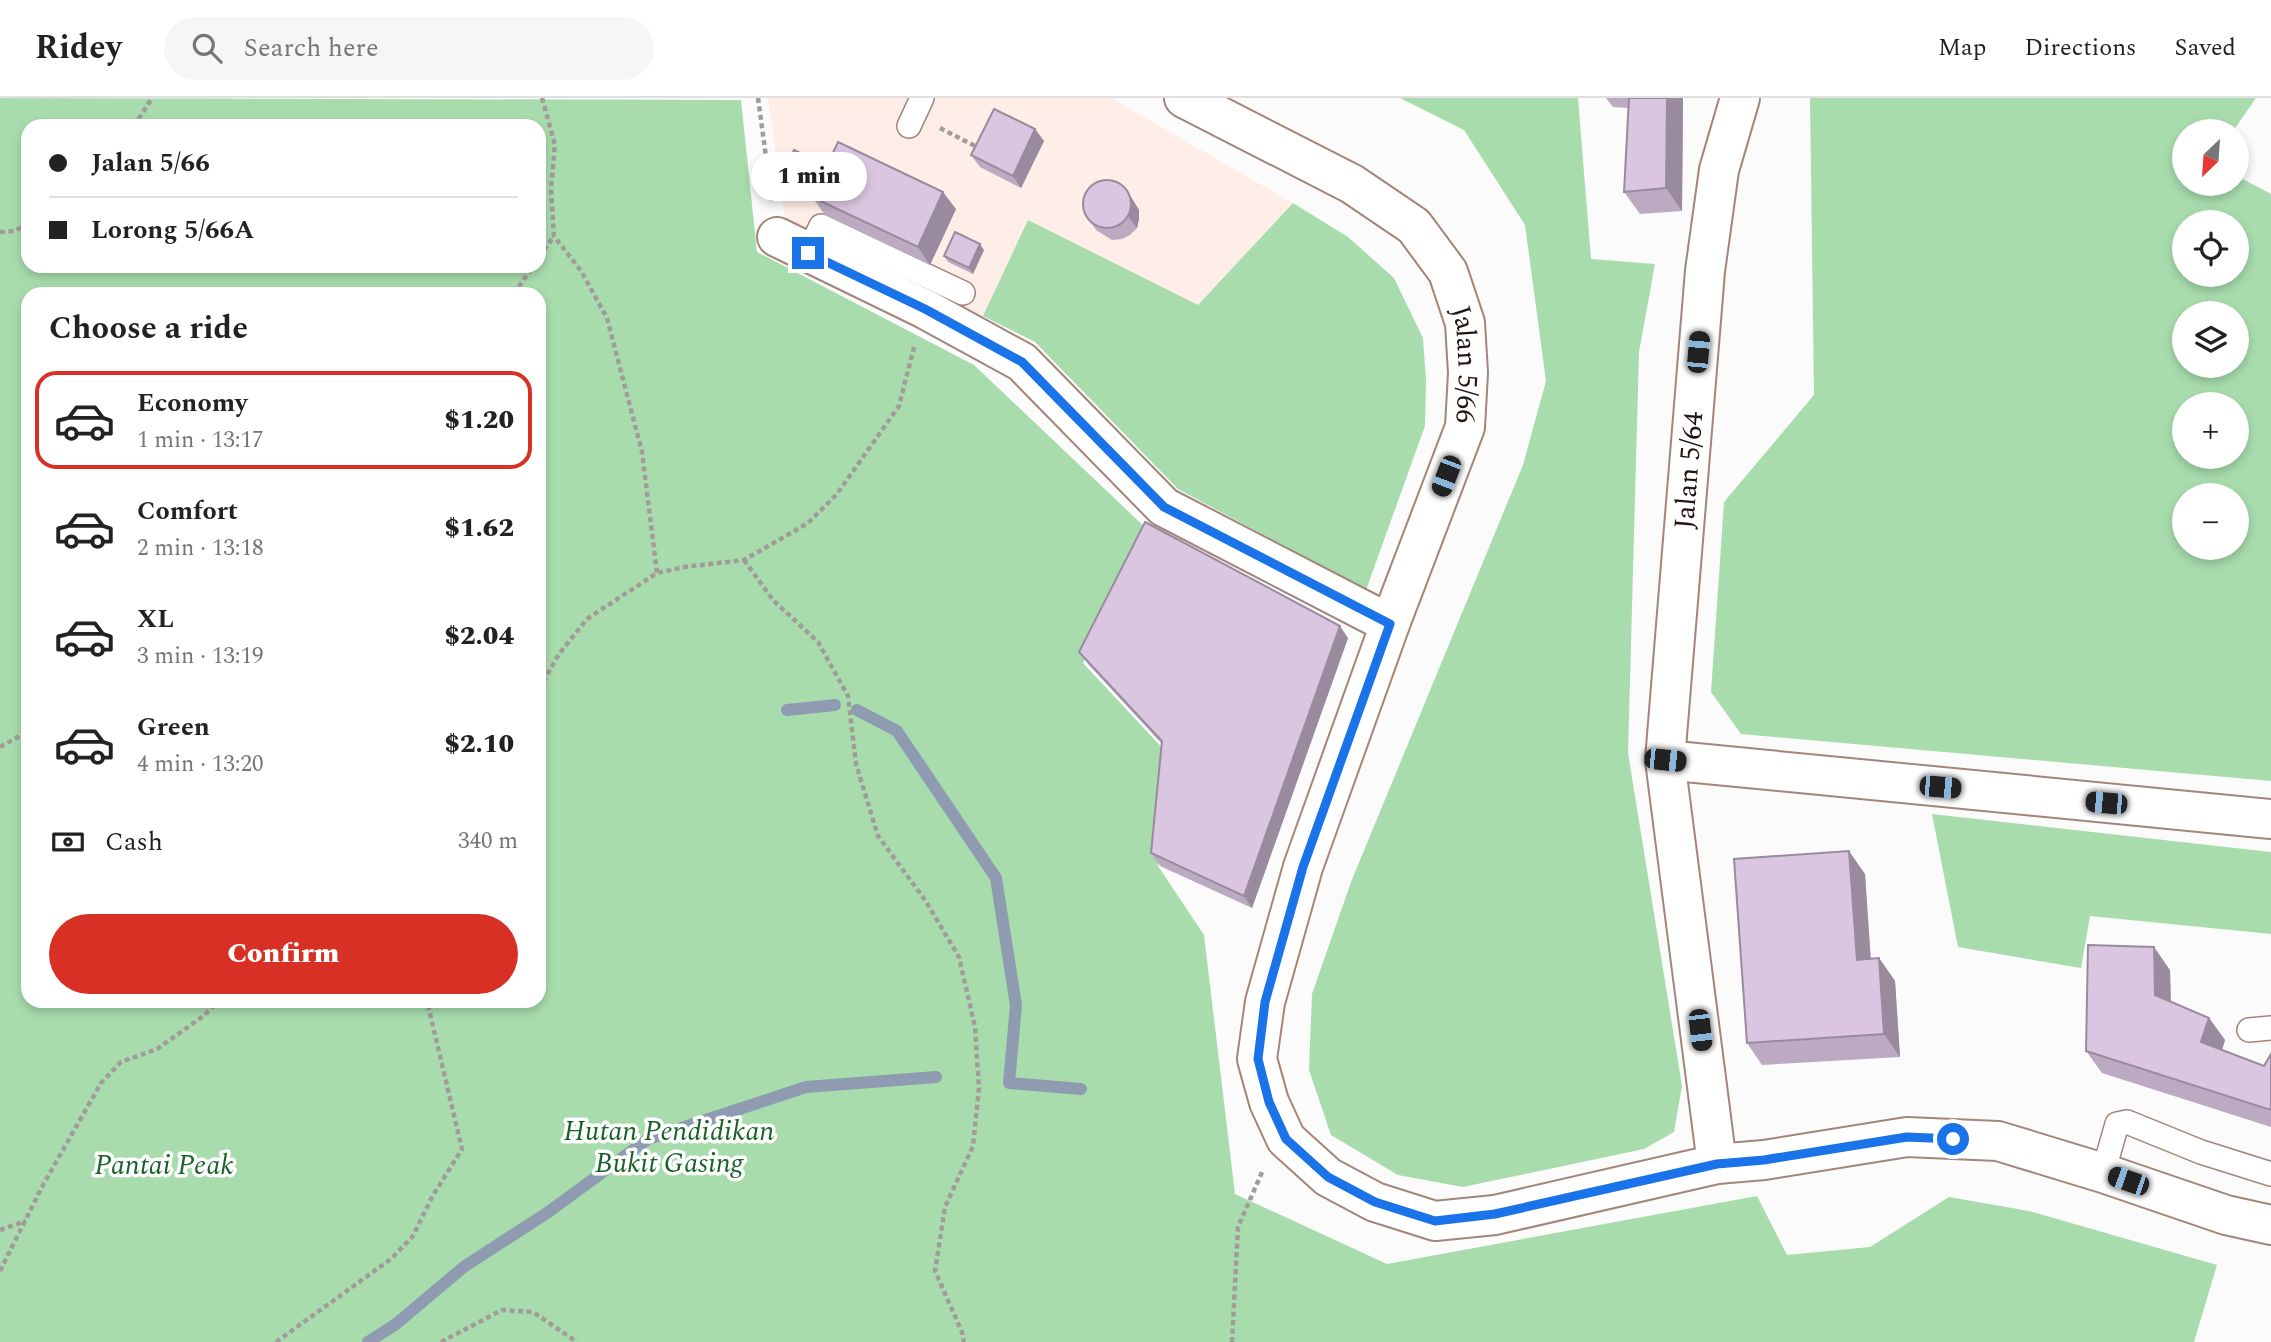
<!DOCTYPE html>
<html lang="en">
<head>
<meta charset="utf-8">
<style>
  :root { --surface:#fff; --page:#f6f6f6; --text:#222; --muted:#767676; --line:#e0e0e0; --accent:#d93025 }
  body { margin:0; font-family:Spectral,serif; background:var(--page); color:var(--text); height:100vh; display:flex; flex-direction:column; font-size:26px; white-space:nowrap }
  * { box-sizing:border-box; margin:0 }
  p { font-size:23px; color:var(--muted) }
  .icon { flex:none; width:38px; height:38px; fill:none; stroke:currentColor; stroke-width:2; stroke-linecap:round; stroke-linejoin:round }
  .map { position:relative; flex:1; overflow:hidden }
  .panel { position:absolute; left:21px; top:189px; width:525px; height:721px; display:flex; flex-direction:column; background:var(--surface); border-radius:21px; box-shadow:0 4px 10px #0003 }
  .panel>* { flex:none }
  .banner { position:absolute; left:21px; top:21px; width:525px; height:154px; border-radius:21px; box-shadow:0 4px 10px #0003; display:grid; align-content:center; height:154px; padding:0 28px; background:var(--surface) }
  .needle { width:46px; rotate:205deg }
  .fabs { position:absolute; left:2172px; top:21px; display:grid; gap:14px }
  .fabs a { display:grid; place-items:center; width:77px; height:77px; border-radius:50%; background:var(--surface); box-shadow:0 4px 10px #0003; font-size:35px }
  .end { position:absolute; width:32px; height:32px; margin:-16px; border:9px solid #1a73e8; background:#fff; box-shadow:0 0 0 4px #fff }
  .from { border-radius:50% }
  .bubble { position:absolute; height:49px; border-radius:24px; background:var(--surface); box-shadow:0 4px 10px #0003; font-size:23px; font-weight:800; line-height:49px; text-align:center }
  .car { position:absolute; width:21px; height:42px; margin:-21px -10px; border-radius:9px; box-shadow:0 0 5px 2px #0007; background:linear-gradient(#222 24%,#8ab4d8 0 40%,#222 0 76%,#8ab4d8 0 86%,#222 0) }
  .banner b { display:flex; align-items:center; gap:24px; height:66px; font-size:26px }
  .banner b+b { border-top:2px solid var(--line) }
  .banner i { width:18px; height:18px; background:var(--text) }
  ul { padding:0; list-style:none }
  li { display:flex; align-items:center; gap:21px; height:98px; margin:0 14px 10px; padding:0 14px; border:4px solid transparent; border-radius:21px }
  li div { flex:1 }
  li b { display:block; font-size:26px }
  li em { font-style:normal; font-weight:800 }
  li.selected { border-color:var(--accent) }
  li>.icon { width:63px; height:63px; stroke-width:1.5 }
  h2 { padding:0 28px; font-size:32px; line-height:84px }
  .pay { display:flex; align-items:center; gap:18px; height:77px; padding:0 28px; font-size:26px }
  .pay p { margin-inline-start:auto }
  .primary-button { display:flex; gap:14px; margin-top:auto; padding:14px 28px }
  .primary-button a { flex:1; height:80px; border-radius:42px; background:var(--accent); color:#fff; font-size:28px; font-weight:800; line-height:80px; text-align:center }
  header { display:flex; align-items:center; gap:42px; box-sizing:border-box; height:98px; padding:0 35px; background:var(--surface); border-bottom:2px solid var(--line) }
  header strong { font-size:33px }
  nav { display:flex; gap:38px; margin-inline-start:auto; font-size:24px }
  .search { width:490px; height:63px; background:var(--page); display:flex; align-items:center; gap:18px; box-sizing:border-box; padding:0 24px; border-radius:38px; color:var(--muted); font-size:26px }
  .map>svg:first-child { display:block }
</style>
</head>
<body>
<header>
<strong>Ridey</strong>
<div class="search"><svg class="icon" aria-label="search" viewBox="0 0 24 24"><circle cx="10" cy="10" r="6"/><path d="M15 15l6 6"/></svg>Search here</div>
<nav><a>Map</a><a>Directions</a><a>Saved</a></nav>
</header>
<div class="map">
<svg width="2271" height="1244" viewBox="0 0 2271 1244">
  <rect width="100%" height="100%" fill="#fbfbfb"/>
  <path fill="#feeee7" d="M768 0H1111L1293 105 1198 207 1028 122 983 218 785 123Z"/>
  <path fill="#a8dcad" fill-rule="evenodd" d="M0 0 741 2 757 154 974 267 1150 434 1083 565 1168 656 1158 768 1204 837 1235 1096 1387 1166 1757 1098 1787 1157 1870 1149 1949 1099 2029 1113 2217 1167 2194 1244H0ZM28 28H539V168H28ZM28 196H539V903H28Z
    M1400 0H1578L1591 161 1655 166 1639 254 1628 655 1682 988 1674 1034 1644 1051 1463 1089 1398 1077 1331 1037 1309 972 1312 896 1351 784 1523 367 1546 283 1525 127 1464 32Z
    M1810 0H2256L2233 33H2184V86H2236L2237 78 2271 96V683L1741 636 1711 594 1724 404 1814 297ZM2236 124V177H2184V124ZM2236 215V268H2184V215ZM2236 306V359H2184V306ZM2236 397V450H2184V397Z
    M1293 105 1348 139 1394 180 1423 240 1426 282 1425 328 1366 492 1178 391 1035 244 983 218 1028 122 1198 207Z
    M1932 716 2271 754V836L2090 818 2081 870 1958 849Z"/>
  <g fill="none" stroke-linecap="round" stroke-linejoin="round">
    <path stroke="#8e9bb0" stroke-width="12" d="M787 612 835 607
      M857 612 897 633 996 780 1016 907 1009 985 1081 991
      M368 1244 396 1226 465 1168 547 1115 648 1041 806 989 936 979"/>
    <defs>
      <path id="lane" d="M909 28 922 0
        M808 155 821 128 963 195
        M2249 932 2271 930
        M2103 1075 2117 1026 2127 1024 2201 1054 2271 1076"/>
      <g id="street">
        <path id="s1" d="M1184 0 1352 86 1414 128 1448 174 1465 225 1468 275 1465 329 1390 526 1303 769 1265 904 1257 961 1269 1004 1286 1041 1328 1079 1375 1104 1435 1123 1495 1117 1717 1066 1764 1062 1907 1039 1998 1043 2103 1075 2226 1117 2271 1127"/>
        <path d="M777 139 925 211 1022 264 1164 409 1390 526"/>
        <path d="M1665 662 2271 721"/>
        <path id="s2" d="M1717 1066 1665 662 1705 173 1719 72 1740 0"/>
      </g>
    </defs>
    <use href="#lane" stroke="#a38579" stroke-width="26"/>
    <use href="#street" stroke="#a38579" stroke-width="42"/>
    <path stroke="#a09c9a" stroke-width="4.5" stroke-dasharray="5 3.5" stroke-linecap="butt" d="M542 0 555 47 551 91 554 138 581 173 607 220 642 354 657 475
      M758 0 772 103
      M134 28 152 0
      M940 30 979 50
      M0 134 14 133 28 126
      M539 159 554 138
      M514 196 533 168
      M744 462 773 502 818 544 848 598 856 666 878 738 925 802 959 859 975 929 979 990 973 1048 945 1109 935 1173 962 1234 964 1244
      M539 591 559 556 587 521 657 475 684 469 744 462 808 425 837 396 899 308 914 249
      M0 649 18 639 28 631
      M0 1132 26 1123
      M0 1173 43 1087 101 985 121 964 157 951 202 919 219 903
      M276 1244 391 1161 413 1138 432 1099 462 1051 427 903
      M441 1244 502 1212 533 1214 577 1244
      M1232 1244 1238 1129 1263 1072"/>
    <use href="#lane" stroke="#fff" stroke-width="23"/>
    <use href="#street" stroke="#fff" stroke-width="38"/>
  </g>
  <path fill="#bbaac1" d="M1606 0H1683L1682 113 1640 116 1624 94 1628 10 1613 9Z
    M1035 31 1044 43 1021 90 980 69 971 57Z
    M812 61 816 67 807 88 788 79 784 73Z
    M1126 91 1139 112V121L1137 130 1130 137 1122 141 1112 142 1096 132 1088 120Z
    M812 99 956 111 930 167 825 117Z
    M984 152 973 176 948 164 944 158Z
    M1348 540 1252 810 1160 768 1151 755 1162 646 1088 566 1079 554Z
    M1865 776 1871 861 1879 860 1895 883 1900 959 1762 967 1747 945Z
    M2170 872 2171 904 2209 920 2225 942 2222 952 2264 968 2271 956V1029L2102 975 2086 953Z"/>
  <path fill="#998b9d" d="M1667 0H1683L1682 113 1666 90Z
    M1035 31 1044 43 1021 90 1013 78Z
    M812 61 816 67 807 88 802 82Z
    M1126 91 1139 112V121L1137 130 1128 118Z
    M943 94 956 111 930 167 918 149Z
    M980 146 984 152 973 176 969 170Z
    M1340 528 1348 540 1252 810 1244 798Z
    M1849 753 1865 776 1872 884 1857 862Z
    M2154 849 2170 872 2171 920 2155 897Z
    M1879 860 1895 883 1900 959 1884 936Z
    M2209 920 2225 942 2217 967 2201 944Z"/>
  <path fill="#dac6e0" stroke="#998b9d" stroke-width="2" d="M1629 0H1667L1666 90 1624 94Z
    M994 11 1035 31 1013 78 971 57Z
    M838 44 943 94 918 149 812 99Z
    M794 52 812 61 802 82 784 73Z
    M1083 106a24 24 0 1 1 48 0a24 24 0 1 1-48 0Z
    M955 134 980 146 969 170 944 158Z
    M1145 424 1340 528 1244 798 1151 755 1162 643 1079 554Z
    M1849 753 1857 862 1879 860 1884 936 1747 945 1734 761Z
    M2088 847 2154 849 2155 897 2209 920 2201 944 2264 968 2271 956V1012L2086 953Z"/>
  <g fill="none" stroke-linecap="round" stroke-linejoin="round">
    <path stroke="#1a73e8" stroke-width="9" d="M808 155 925 211 1022 264 1164 409 1390 526 1303 769 1265 904 1258 961 1269 1004 1286 1041 1328 1079 1375 1104 1435 1123 1495 1116 1717 1066 1764 1062 1907 1039 1953 1041"/>
  </g>
  <g text-anchor="middle" dominant-baseline="central" stroke-width="7" stroke-linejoin="round" paint-order="stroke">
    <g font-size="28" fill="#201510" stroke="#fff">
      <text stroke="none"><textPath href="#s1" startOffset="416">Jalan 5/66</textPath></text>
      <text stroke="none"><textPath href="#s2" startOffset="698">Jalan 5/64</textPath></text>
    </g>
    <g font-size="28" font-style="italic" fill="#196228" stroke="#fff">
      <text x="669" y="1033">Hutan Pendidikan<tspan x="669" dy="32">Bukit Gasing</tspan></text>
      <text x="164" y="1067">Pantai Peak</text>
    </g>
  </g>
</svg>
<div class="fabs">
<a><svg class="needle" viewBox="-14 -14 28 28"><path d="M0-13l5 13h-10z" fill="#e53935"/><path d="M0 13l5-13h-10z" fill="#767676"/></svg></a>
<a><svg class="icon" aria-label="locate" viewBox="0 0 24 24"><circle cx="12" cy="12" r="6"/><path d="M12 2v4M12 18v4M2 12h4M18 12h4"/></svg></a>
<a><svg class="icon" aria-label="layers" viewBox="0 0 24 24"><path d="M12 4l9 5-9 5-9-5zM3 14l9 5 9-5"/></svg></a>
<a>+</a>
<a>−</a>
</div>
<i class="end from" style="left:1953px;top:1041px"></i>
<i class="end" style="left:808px;top:155px"></i>
<div class="bubble" style="left:751px;top:54px;width:116px">1 min</div>
<i class="car" style="left:1698px;top:254px;rotate:5deg"></i>
<i class="car" style="left:1446px;top:378px;rotate:201deg"></i>
<i class="car" style="left:1665px;top:662px;rotate:96deg"></i>
<i class="car" style="left:1940px;top:689px;rotate:95deg"></i>
<i class="car" style="left:2106px;top:705px;rotate:275deg"></i>
<i class="car" style="left:1700px;top:932px;rotate:173deg"></i>
<i class="car" style="left:2128px;top:1083px;rotate:289deg"></i>
<div class="banner">
<b><i class="from"></i>Jalan 5/66</b>
<b><i></i>Lorong 5/66A</b>
</div>
<section class="panel">
<h2>Choose a ride</h2>
<ul>
<li class="selected"><svg class="icon" aria-label="car" viewBox="0 0 24 24"><path d="M5 17H2v-5l4-1 3-4h7l3 4 3 1v5h-3M9 17h6M6 11h13"/><circle cx="7" cy="17" r="2"/><circle cx="17" cy="17" r="2"/></svg><div><b>Economy</b><p>1 min · 13:17</p></div><em>$1.20</em></li>
<li><svg class="icon" aria-label="car" viewBox="0 0 24 24"><path d="M5 17H2v-5l4-1 3-4h7l3 4 3 1v5h-3M9 17h6M6 11h13"/><circle cx="7" cy="17" r="2"/><circle cx="17" cy="17" r="2"/></svg><div><b>Comfort</b><p>2 min · 13:18</p></div><em>$1.62</em></li>
<li><svg class="icon" aria-label="car" viewBox="0 0 24 24"><path d="M5 17H2v-5l4-1 3-4h7l3 4 3 1v5h-3M9 17h6M6 11h13"/><circle cx="7" cy="17" r="2"/><circle cx="17" cy="17" r="2"/></svg><div><b>XL</b><p>3 min · 13:19</p></div><em>$2.04</em></li>
<li><svg class="icon" aria-label="car" viewBox="0 0 24 24"><path d="M5 17H2v-5l4-1 3-4h7l3 4 3 1v5h-3M9 17h6M6 11h13"/><circle cx="7" cy="17" r="2"/><circle cx="17" cy="17" r="2"/></svg><div><b>Green</b><p>4 min · 13:20</p></div><em>$2.10</em></li>
</ul>
<div class="pay"><svg class="icon" aria-label="cash" viewBox="0 0 24 24"><path d="M3 7h18v10H3z"/><circle cx="12" cy="12" r="2"/></svg>Cash<p>340 m</p></div>
<div class="primary-button"><a>Confirm</a></div>
</section>
</div>
</body>
</html>
